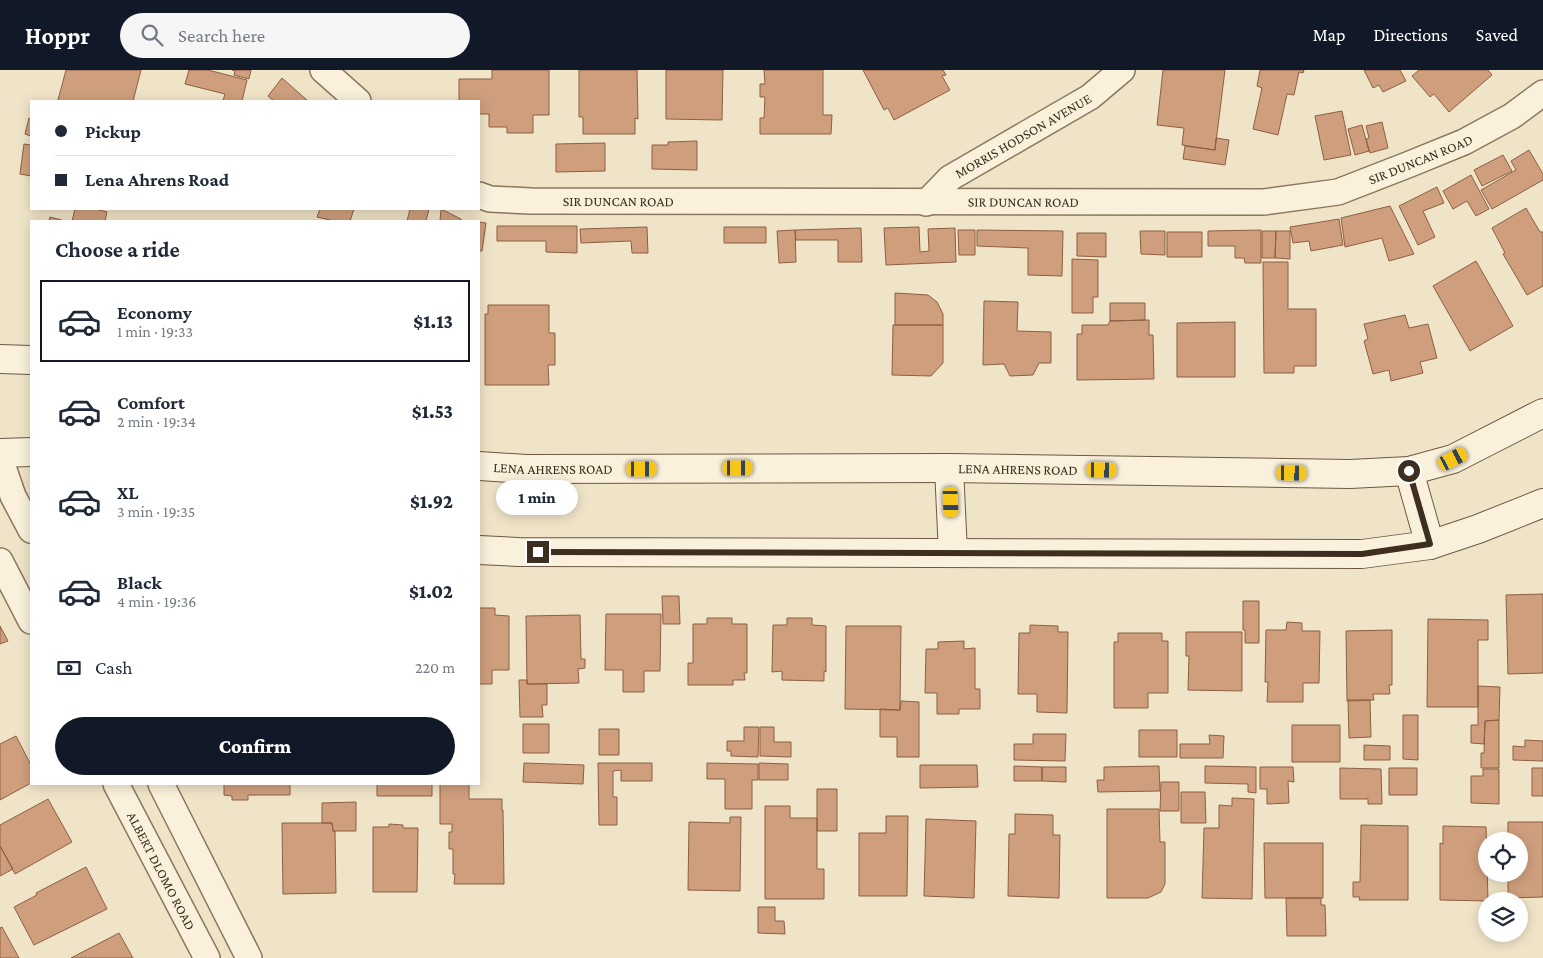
<!DOCTYPE html>
<html lang="en">
<head>
<meta charset="utf-8">
<style>
  :root { --surface:#fff; --page:#f6f6f7; --text:#1f2937; --muted:#747a83; --line:#e0e1e3; --accent:#111827 }
  body { margin:0; font-family:"Crimson Pro",serif; background:var(--page); color:var(--text); height:100vh; display:flex; flex-direction:column; font-size:19px; white-space:nowrap }
  * { box-sizing:border-box; margin:0 }
  p { font-size:16px; color:var(--muted) }
  .icon { flex:none; width:28px; height:28px; fill:none; stroke:currentColor; stroke-width:2; stroke-linecap:round; stroke-linejoin:round }
  .map { position:relative; flex:1; overflow:hidden }
  .drawer { position:absolute; left:30px; top:150px; width:450px; height:565px; display:flex; flex-direction:column; background:var(--surface); border-radius:0px; box-shadow:0 2px 12px #0003 }
  .drawer>* { flex:none }
  .guide { position:absolute; left:30px; top:30px; width:450px; height:110px; border-radius:0px; box-shadow:0 2px 12px #0003; display:grid; align-content:center; height:110px; padding:0 25px; background:var(--surface) }
  .tools { position:absolute; left:1478px; top:762px; display:grid; gap:10px }
  .tools a { display:grid; place-items:center; width:50px; height:50px; border-radius:50%; background:var(--surface); box-shadow:0 2px 12px #0003; font-size:25px }
  .end { position:absolute; width:22px; height:22px; margin:-11px; border:6px solid #3d2e20; background:#fff; box-shadow:0 0 0 2px #fff }
  .from { border-radius:50% }
  .bubble { position:absolute; height:35px; border-radius:18px; background:var(--surface); box-shadow:0 2px 12px #0003; font-size:16px; font-weight:800; line-height:35px; text-align:center }
  .car { position:absolute; width:15px; height:30px; margin:-15px -8px; border-radius:6px; box-shadow:0 0 4px 1px #0007; background:linear-gradient(#f5c518 24%,#345 0 40%,#f5c518 0 76%,#345 0 86%,#f5c518 0) }
  .guide b { display:flex; align-items:center; gap:18px; height:48px; font-size:19px }
  .guide b+b { border-top:1px solid var(--line) }
  .guide i { width:12px; height:12px; background:var(--text) }
  ul { padding:0; list-style:none }
  li { display:flex; align-items:center; gap:15px; height:82px; margin:0 10px 8px; padding:0 15px; border:2px solid transparent; border-radius:0px }
  li div { flex:1 }
  li b { display:block; font-size:19px }
  li em { font-style:normal; font-weight:800 }
  li.on { border-color:var(--accent) }
  li>.icon { width:45px; height:45px; stroke-width:1.5 }
  h2 { padding:0 25px; font-size:22px; line-height:60px }
  .pay { display:flex; align-items:center; gap:12px; height:55px; padding:0 25px; font-size:19px }
  .pay p { margin-inline-start:auto }
  .cta { display:flex; gap:10px; margin-top:auto; padding:10px 25px }
  .cta a { flex:1; height:58px; border-radius:30px; background:var(--accent); color:#fff; font-size:20px; font-weight:800; line-height:58px; text-align:center }
  header { display:flex; align-items:center; gap:30px; box-sizing:border-box; height:70px; padding:0 25px; background:var(--accent); color:#fff }
  header strong { font-size:24px }
  nav { display:flex; gap:28px; margin-inline-start:auto; font-size:18px }
  .search { width:350px; height:45px; background:var(--page); display:flex; align-items:center; gap:12px; box-sizing:border-box; padding:0 18px; border-radius:28px; color:var(--muted); font-size:19px }
  .map>svg:first-child { display:block }
</style>
</head>
<body>
<header>
<strong>Hoppr</strong>
<div class="search"><svg class="icon" aria-label="search" viewBox="0 0 24 24"><circle cx="10" cy="10" r="6"/><path d="M15 15l6 6"/></svg>Search here</div>
<nav><a>Map</a><a>Directions</a><a>Saved</a></nav>
</header>
<div class="map">
<svg width="1543" height="888" viewBox="0 0 1543 888">
  <rect width="100%" height="100%" fill="#f0e4c8"/>
  <path fill="#cf9f7d" stroke="#8d5f41" d="M66 0H141L133 31H61L58 30Z
    M189 0H208L247 10 242 31H223L225 24 185 14Z
    M232 0H251L249 9 234 5 235 1Z
    M492 0H549V45H533V63H507V57H489V44H479V31H459V9H492Z
    M579 0H637L638 49 635 48V64H583V47H579Z
    M666 0H723L722 50 666 49Z
    M764 0H823V45H832L831 64H760V48H764L765 27H760V14H765Z
    M863 0H943L946 5 942 6 950 20 894 50 888 38 884 40Z
    M1163 0H1225L1215 80 1182 75 1184 58 1157 55Z
    M1260 0H1304L1303 3 1299 2 1294 25 1287 24 1278 65 1253 59 1262 18 1257 16Z
    M1364 0H1400L1406 11 1383 22 1379 15 1373 18Z
    M1419 0H1488L1492 5 1449 42 1434 24 1430 27 1412 6Z
    M282 8 308 31H274L268 26Z
    M1342 41 1351 85 1324 90 1315 46Z
    M29 48 31 49V66L25 64Z
    M1382 52 1388 78 1370 83 1366 69 1369 68 1366 56Z
    M1362 55 1369 81 1355 85 1348 59Z
    M1216 68 1229 70 1225 95 1183 89 1185 76 1215 80Z
    M697 71V100L652 99V75H668V72Z
    M605 73V101L556 102V74Z
    M24 74 31 75V106L20 104Z
    M1529 80 1543 104V110L1492 139 1481 120 1516 100 1511 91Z
    M1503 85 1512 101 1482 116 1474 100Z
    M1471 105 1489 139 1476 146 1467 131 1453 139 1443 121Z
    M1437 117 1444 133 1423 141 1435 167 1418 175 1399 136Z
    M1390 136 1414 184 1389 191 1382 168 1345 177 1341 148Z
    M1526 138 1540 162H1543V216L1527 225 1503 184 1505 183 1492 158Z
    M75 139H96L107 142 105 151H72Z
    M320 139H354L350 151H334L317 147Z
    M410 139H429L426 151H407Z
    M441 139 461 149V151H440Z
    M50 147 65 151H49Z
    M1339 149 1343 175 1311 181 1309 171 1293 173 1290 157Z
    M479 152 486 153 482 181H479Z
    M497 156H577V183L546 182V171H497Z
    M647 157 648 183H632L631 171 581 173 580 159Z
    M724 157H766V173H724Z
    M919 157 920 182 929 181 928 159 955 158 956 192 886 195 884 158Z
    M861 158 862 192H838V170H796L795 160Z
    M795 160 796 192 779 193 777 161Z
    M958 160H975V185H959Z
    M977 160 1063 161 1062 206 1028 205V178L977 176Z
    M1261 160V193H1245L1244 188H1235V176H1208V161Z
    M1140 161H1165V185L1141 184Z
    M1262 161H1276L1275 188H1262Z
    M1276 161H1290V189L1275 188Z
    M1167 162H1202V187H1167Z
    M1077 163H1106V187L1077 186Z
    M1072 189 1098 190V227H1093V243H1072Z
    M1476 191 1513 256 1470 281 1433 216Z
    M1263 192H1288V239H1316V296H1294V303H1264Z
    M895 223 928 225 937 232 943 244V255H895Z
    M984 231 1018 232 1017 261 1051 262V293H1039L1033 305 1010 306 1004 294 983 295Z
    M1110 233H1145V250L1110 251Z
    M488 235H549V263H555V295H548L549 315H485V244H488Z
    M1405 245 1409 258 1428 254 1437 288 1420 292 1423 303 1391 311 1389 300 1373 304 1364 271 1368 269 1364 254Z
    M1149 250V265H1153L1154 309 1077 310V264H1082V255H1108L1110 251Z
    M1235 252V307H1177V253Z
    M893 255H943V293L931 306 892 305Z
    M1543 524V603L1508 604 1506 525Z
    M662 526H679L680 554H663Z
    M1243 531H1259V573H1245V560H1243Z
    M479 538H495V545L509 546V600H492V614H479Z
    M606 544H661L660 601H644V622H623V600H605Z
    M580 545 581 589H585V598L578 599 579 613 527 614 526 546Z
    M707 548H732V554H747V603H744L745 610H733V615H688V593H693V554H707Z
    M787 548H812V555L826 556V602L824 601V611L782 610V601L772 602 773 555H787Z
    M1428 549 1488 550V570H1478V637H1427Z
    M1287 552 1302 553V561H1320L1319 613H1303V632H1267L1268 612H1265L1266 560H1286Z
    M1030 555 1058 556V562H1068L1067 643 1037 642V624H1018L1019 563H1030Z
    M0 556 8 571 0 574Z
    M846 556H901L900 640 845 639Z
    M1392 560V615H1389L1390 624H1373L1374 630 1347 631 1346 561Z
    M1186 562H1242V621L1188 620 1189 586H1186Z
    M1118 563H1162V571H1168V623H1148V638H1114V572H1118Z
    M964 571V579L975 578V619H980V639H959V644H937V623H925L926 579H938V572Z
    M519 610H527V614H547V635H542L543 647H520Z
    M1478 616 1500 617 1499 650 1485 651 1484 674 1471 673V655H1478Z
    M1348 630H1370L1371 667 1349 668Z
    M901 631 919 632V687H897V667H880V639L900 640Z
    M1403 645H1418V690L1403 689Z
    M1499 650V698H1481V683H1484L1485 651Z
    M523 654H549V683H523Z
    M1292 655H1340V692H1292Z
    M744 657H759L758 687 731 686V681H727V671H744Z
    M760 657H774V672H791V687L760 686Z
    M599 659H619V685H599Z
    M1139 660H1177V687H1139Z
    M1033 664H1066L1065 691 1014 690V674H1033Z
    M1209 665 1224 666 1223 688H1180V674H1210Z
    M16 666 31 695V713L0 730V674Z
    M1525 670 1543 671V691L1513 690V676L1525 677Z
    M1364 675 1390 676V690H1364Z
    M524 693 584 695 583 714 523 712Z
    M598 693H652V711H621V700L613 701V727H617V755H599Z
    M707 693 758 694V710H752V739H725V709H707Z
    M759 693 788 694V710H759Z
    M920 695H977L978 717 920 718Z
    M1014 696 1042 697V711H1014Z
    M1159 696 1160 721 1098 722 1097 710H1104V697Z
    M1205 696 1256 697V723L1248 722V714L1205 713Z
    M1042 697H1066V712L1042 711Z
    M1260 697H1293L1294 712 1288 711 1289 733 1267 734V719H1260Z
    M1340 698 1381 699 1382 734H1368V729H1340Z
    M1389 698H1417V725H1389Z
    M1532 698H1543V726H1532Z
    M1483 699H1499V734L1471 733V706H1483Z
    M1161 712H1179V741H1160Z
    M224 714H290V725H248V730H232V726L224 725Z
    M377 714H432V726H377Z
    M440 714H469V729H502V740H503L504 814H454L455 804H453V779H449V762H452V754H440Z
    M817 719H837V761H817Z
    M1181 722H1205L1206 753H1181Z
    M1232 728 1254 729 1252 829 1202 828 1204 758H1219V735L1232 736Z
    M48 729 72 772 15 804 0 776V755Z
    M356 732V761H333L332 753H322V733Z
    M765 736H790V748H817V799H824V829H765Z
    M1107 739H1159L1160 772H1165V814L1161 822 1148 828H1107Z
    M1015 744 1053 745V765H1060L1059 828 1008 826 1009 764H1015Z
    M886 746H908L907 826H859V763H886Z
    M730 747H741L740 821 688 820 689 752 730 753Z
    M926 749 976 751 974 828 924 826Z
    M1508 752H1543V827L1508 828V804H1519V771H1508Z
    M282 753H332L333 761H335L336 823 283 824Z
    M389 754 403 755V758H418L417 822H373V757H389Z
    M1361 755 1408 756V830H1359L1360 827H1353V812H1360Z
    M1443 756 1486 757 1488 831 1440 830V773L1443 774Z
    M1264 773H1323V828H1265Z
    M0 776 13 799 0 806Z
    M86 797 107 839 34 875 14 837 37 825 36 823Z
    M1286 828H1321V835H1325L1326 866H1287Z
    M758 837H775V851H784L785 864 758 863Z
    M2 857 19 888H0V858Z
    M119 863 133 888H71Z"/>
  <g fill="none" stroke-linecap="round" stroke-linejoin="round">
    <defs>
      <g id="minor">
        <path d="M323 0 358 31"/>
        <path id="s1" d="M479 125 490 129 531 131 1264 132 1338 122 1410 94 1464 72 1512 46 1543 23"/>
        <path id="s2" d="M926 133 950 108 1090 27 1122 0"/>
        <path d="M0 388 13 426 31 460"/>
        <path d="M0 491 31 551"/>
        <path id="s3" d="M116 714 207 888"/>
        <path d="M161 714 249 888"/>
      </g>
      <g id="secondary">
        <path d="M0 289 31 290"/>
        <path d="M0 383 31 382"/>
        <path id="s4" d="M479 396 526 399 949 398 1350 404 1409 401 1453 389 1543 343"/>
        <path d="M949 398 953 483"/>
        <path d="M1409 401 1430 475"/>
        <path d="M479 480 518 482 1362 484 1430 475 1478 459 1543 433"/>
      </g>
    </defs>
    <use href="#minor" stroke="#8d765c" stroke-width="28"/>
    <use href="#secondary" stroke="#6f573f" stroke-width="30"/>
    <use href="#minor" stroke="#faf1dc" stroke-width="25"/>
    <use href="#secondary" stroke="#faf1dc" stroke-width="28"/>
  </g>
  <g fill="none" stroke-linecap="round" stroke-linejoin="round">
    <path stroke="#3d2e20" stroke-width="6" d="M538 482 1362 484 1430 474 1409 401"/>
  </g>
  <g text-anchor="middle" dominant-baseline="central" stroke-width="4" stroke-linejoin="round" paint-order="stroke">
    <g font-size="14" fill="#3d2e20" stroke="#f7eed8">
      <text stroke="none"><textPath href="#s2" startOffset="119">MORRIS HODSON AVENUE</textPath></text>
      <text stroke="none"><textPath href="#s1" startOffset="949">SIR DUNCAN ROAD</textPath></text>
      <text stroke="none"><textPath href="#s1" startOffset="140">SIR DUNCAN ROAD</textPath></text>
      <text stroke="none"><textPath href="#s1" startOffset="545">SIR DUNCAN ROAD</textPath></text>
      <text stroke="none"><textPath href="#s4" startOffset="74">LENA AHRENS ROAD</textPath></text>
      <text stroke="none"><textPath href="#s4" startOffset="539">LENA AHRENS ROAD</textPath></text>
      <text stroke="none"><textPath href="#s3" startOffset="98">ALBERT DLOMO ROAD</textPath></text>
    </g>
  </g>
</svg>
<div class="tools">
<a><svg class="icon" aria-label="locate" viewBox="0 0 24 24"><circle cx="12" cy="12" r="6"/><path d="M12 2v4M12 18v4M2 12h4M18 12h4"/></svg></a>
<a><svg class="icon" aria-label="layers" viewBox="0 0 24 24"><path d="M12 4l9 5-9 5-9-5zM3 14l9 5 9-5"/></svg></a>
</div>
<i class="end from" style="left:1409px;top:401px"></i>
<i class="end" style="left:538px;top:482px"></i>
<div class="bubble" style="left:496px;top:410px;width:82px">1 min</div>
<i class="car" style="left:1453px;top:389px;rotate:63deg"></i>
<i class="car" style="left:738px;top:398px;rotate:90deg"></i>
<i class="car" style="left:642px;top:399px;rotate:90deg"></i>
<i class="car" style="left:1102px;top:400px;rotate:91deg"></i>
<i class="car" style="left:1292px;top:403px;rotate:91deg"></i>
<i class="car" style="left:951px;top:432px;rotate:178deg"></i>
<div class="guide">
<b><i class="from"></i>Pickup</b>
<b><i></i>Lena Ahrens Road</b>
</div>
<section class="drawer">
<h2>Choose a ride</h2>
<ul>
<li class="on"><svg class="icon" aria-label="car" viewBox="0 0 24 24"><path d="M5 17H2v-5l4-1 3-4h7l3 4 3 1v5h-3M9 17h6M6 11h13"/><circle cx="7" cy="17" r="2"/><circle cx="17" cy="17" r="2"/></svg><div><b>Economy</b><p>1 min · 19:33</p></div><em>$1.13</em></li>
<li><svg class="icon" aria-label="car" viewBox="0 0 24 24"><path d="M5 17H2v-5l4-1 3-4h7l3 4 3 1v5h-3M9 17h6M6 11h13"/><circle cx="7" cy="17" r="2"/><circle cx="17" cy="17" r="2"/></svg><div><b>Comfort</b><p>2 min · 19:34</p></div><em>$1.53</em></li>
<li><svg class="icon" aria-label="car" viewBox="0 0 24 24"><path d="M5 17H2v-5l4-1 3-4h7l3 4 3 1v5h-3M9 17h6M6 11h13"/><circle cx="7" cy="17" r="2"/><circle cx="17" cy="17" r="2"/></svg><div><b>XL</b><p>3 min · 19:35</p></div><em>$1.92</em></li>
<li><svg class="icon" aria-label="car" viewBox="0 0 24 24"><path d="M5 17H2v-5l4-1 3-4h7l3 4 3 1v5h-3M9 17h6M6 11h13"/><circle cx="7" cy="17" r="2"/><circle cx="17" cy="17" r="2"/></svg><div><b>Black</b><p>4 min · 19:36</p></div><em>$1.02</em></li>
</ul>
<div class="pay"><svg class="icon" aria-label="cash" viewBox="0 0 24 24"><path d="M3 7h18v10H3z"/><circle cx="12" cy="12" r="2"/></svg>Cash<p>220 m</p></div>
<div class="cta"><a>Confirm</a></div>
</section>
</div>
</body>
</html>
